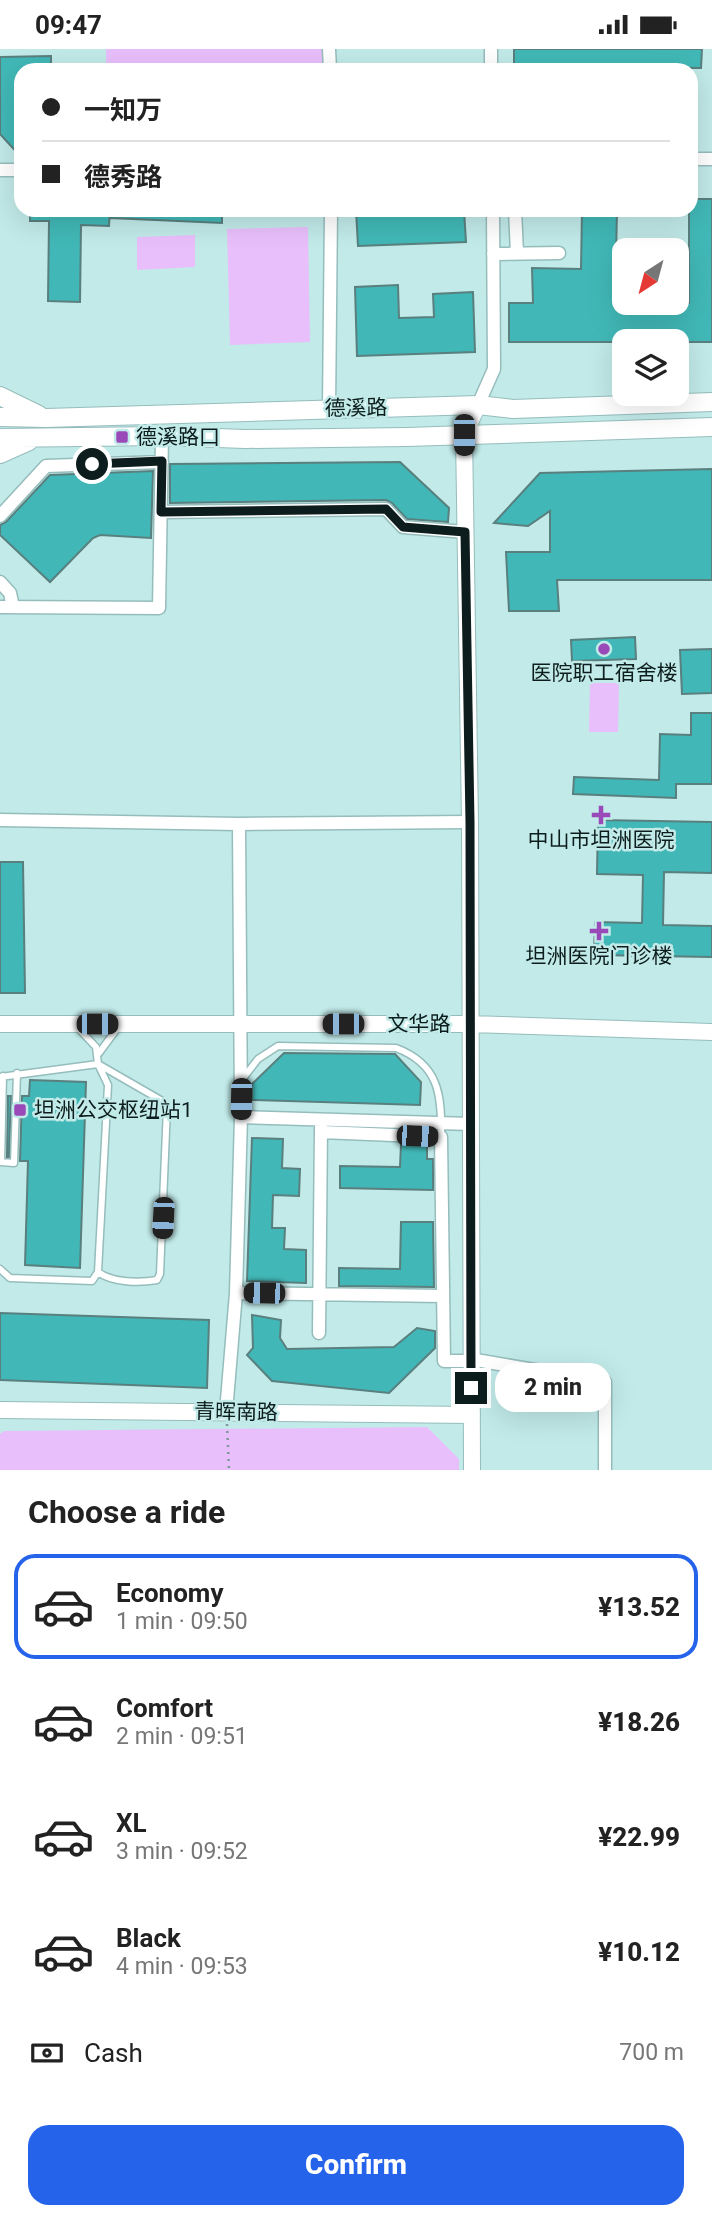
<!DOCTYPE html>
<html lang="en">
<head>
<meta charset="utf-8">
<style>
  :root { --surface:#fff; --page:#f6f6f6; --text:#222; --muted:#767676; --line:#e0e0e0; --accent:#2563eb }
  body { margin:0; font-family:Roboto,"Noto Sans SC",sans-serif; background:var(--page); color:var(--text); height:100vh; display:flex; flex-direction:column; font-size:26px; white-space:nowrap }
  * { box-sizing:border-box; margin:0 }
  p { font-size:23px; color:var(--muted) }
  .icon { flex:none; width:38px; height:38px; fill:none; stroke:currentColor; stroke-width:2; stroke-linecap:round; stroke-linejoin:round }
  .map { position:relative; height:1421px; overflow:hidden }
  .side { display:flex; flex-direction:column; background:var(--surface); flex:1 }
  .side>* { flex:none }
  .hud { position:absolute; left:14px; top:14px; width:684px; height:154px; border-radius:21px; box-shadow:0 7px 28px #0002; display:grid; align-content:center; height:154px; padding:0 28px; background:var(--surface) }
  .needle { width:46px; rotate:216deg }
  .buttons { position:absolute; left:612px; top:189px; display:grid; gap:14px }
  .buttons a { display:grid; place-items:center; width:77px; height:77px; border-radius:14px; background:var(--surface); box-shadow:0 7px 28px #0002; font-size:35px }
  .end { position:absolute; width:32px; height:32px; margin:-16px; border:9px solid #0d1c1c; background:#fff; box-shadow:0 0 0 4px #fff }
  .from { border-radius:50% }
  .bubble { position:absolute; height:49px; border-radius:21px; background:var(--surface); box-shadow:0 7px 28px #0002; font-size:23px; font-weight:800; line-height:49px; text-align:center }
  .car { position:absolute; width:21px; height:42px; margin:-21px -10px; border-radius:9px; box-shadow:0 0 5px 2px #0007; background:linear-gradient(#222 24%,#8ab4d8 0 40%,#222 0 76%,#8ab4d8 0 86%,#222 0) }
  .hud b { display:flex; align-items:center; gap:24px; height:66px; font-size:26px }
  .hud b+b { border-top:2px solid var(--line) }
  .hud i { width:18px; height:18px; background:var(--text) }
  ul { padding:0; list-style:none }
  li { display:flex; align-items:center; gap:21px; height:105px; margin:0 14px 10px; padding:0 14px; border:4px solid transparent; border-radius:21px }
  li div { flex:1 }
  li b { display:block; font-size:26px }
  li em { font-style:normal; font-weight:800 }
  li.selected { border-color:var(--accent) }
  li>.icon { width:63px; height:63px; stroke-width:1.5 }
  h2 { padding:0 28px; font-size:32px; line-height:84px }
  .pay { display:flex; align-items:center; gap:18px; height:77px; padding:0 28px; font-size:26px }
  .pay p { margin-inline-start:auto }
  .button { display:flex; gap:14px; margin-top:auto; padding:14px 28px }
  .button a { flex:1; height:80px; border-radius:21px; background:var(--accent); color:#fff; font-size:28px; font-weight:800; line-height:80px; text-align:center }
  .status { display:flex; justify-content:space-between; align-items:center; height:49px; padding:0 35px; background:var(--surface); direction:ltr }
  .status svg { height:19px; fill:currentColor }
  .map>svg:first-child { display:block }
</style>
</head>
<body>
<div class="status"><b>09:47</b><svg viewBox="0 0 49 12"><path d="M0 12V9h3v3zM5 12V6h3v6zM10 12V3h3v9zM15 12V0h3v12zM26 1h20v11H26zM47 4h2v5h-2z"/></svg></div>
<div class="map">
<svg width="712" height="1421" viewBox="0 0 712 1421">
  <rect width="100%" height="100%" fill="#c1eae9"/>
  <path fill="#e9bffb" d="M106 0H322V21H106Z
    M308 178 310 293 230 296 227 180Z
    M195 186V218L137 221V188Z
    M590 634H619L618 683H589Z
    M427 1378 459 1410V1421H0V1385L4 1382Z"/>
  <path fill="#41b8b7" stroke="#597f7e" stroke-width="2" d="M514 0H702L701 19H514Z
    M51 7V21H21V108L0 85V8Z
    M691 150H712V293H509V254H533L532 219 581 220 582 161H617L616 210H625V254H689V161H691Z
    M30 161H110L109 177 81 176 80 253 48 252 49 172H30Z
    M112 161H222V174L111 169Z
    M356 161H464L466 193 358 197Z
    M398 236 399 269 434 268 433 245 473 243 475 303 357 307 355 238Z
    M400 413 449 459 448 473 407 470 392 454 386 451 170 454V415Z
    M712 420V531H557L559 562H509L506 503H550V462L528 477 494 474 540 424Z
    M153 422 151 489 100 486 93 489 50 533 0 486V476L6 473 50 426Z
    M635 588 636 610 572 612 571 591Z
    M712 600V644L682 645 680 601Z
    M691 664H712V735H676V749L573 745 574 728 659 731 660 685 691 686Z
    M598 771 712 773V824L664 823 663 876 712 877V908L594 906 595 873 642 874 643 826 597 825Z
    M0 813H23L25 944H0Z
    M284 1004 395 1005 421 1033 420 1056 252 1051V1035Z
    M30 1031 86 1033 80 1219 25 1216 28 1112H20L22 1047H29Z
    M8 1047H11L9 1108H7Z
    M252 1089 283 1090 282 1119 300 1120 299 1147 273 1146 272 1179H285L284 1200 306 1201V1234L247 1232Z
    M401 1095 427 1096V1110H433V1141L340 1139V1117L400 1118Z
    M401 1173H433L434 1238 339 1237V1219L400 1220Z
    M0 1264 209 1271 207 1339 0 1331Z
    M252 1266 281 1271 280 1289 287 1300 394 1298 417 1279 435 1282V1299L389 1344 272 1332 247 1306 253 1299Z"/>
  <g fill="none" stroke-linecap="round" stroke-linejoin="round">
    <defs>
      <path id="service" d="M99 1004 119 977
        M0 1028 98 1015 164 1053 167 1058 160 1225 157 1231C140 1234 112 1234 98 1223L108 1036 98 1015 96 998 78 979
        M244 1028 258 1010 278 997 396 999C439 1015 442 1046 441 1088
        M0 1113 14 1114 17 1024
        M1 1113 3 1027
        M0 1220 10 1229 92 1232 98 1223"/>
      <path id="minor" d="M329 0 330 21
        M491 0V21
        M691 110H712
        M0 121H21
        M515 161 517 204
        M493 205 559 204
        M478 356 494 320 493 161
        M329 360 331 161
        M161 463 386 460 403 478 465 483
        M0 467 46 417 162 413
        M0 533 10 544 13 558
        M0 558 159 559 162 387
        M0 771 239 775 470 773
        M241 1068 471 1075
        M321 1083 441 1088 444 1312H471
        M236 1244 443 1247
        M319 1284 321 1078
        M470 1310 605 1333V1421
        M226 1363 236 1244 241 1068 239 775"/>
      <path id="tertiary" d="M0 975H470L712 983
        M0 1361 472 1366
        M472 1421 470 773 464 386 478 356"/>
      <path id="secondary" d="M0 347 39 366
        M0 368 46 369 478 356 513 360 712 353
        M0 389 162 387 245 390 407 388 712 378
        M0 405 29 392"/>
    </defs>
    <use href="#service" stroke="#95bdbc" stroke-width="9"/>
    <use href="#minor" stroke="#95bdbc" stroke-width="15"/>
    <use href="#tertiary" stroke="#95bdbc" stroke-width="18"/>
    <use href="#secondary" stroke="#95bdbc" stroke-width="20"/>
    <path stroke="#7a9998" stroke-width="2.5" stroke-dasharray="2 5" stroke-linecap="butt" d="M227 1375 229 1421"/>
    <use href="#service" stroke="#fff" stroke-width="6"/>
    <use href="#minor" stroke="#fff" stroke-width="12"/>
    <use href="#tertiary" stroke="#fff" stroke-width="16"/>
    <use href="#secondary" stroke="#fff" stroke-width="18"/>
  </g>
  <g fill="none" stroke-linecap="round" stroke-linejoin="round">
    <path stroke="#0d1c1c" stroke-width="9" d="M92 415 162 412 161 463 386 460 403 478 465 483 470 773 471 1339"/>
  </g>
  <g fill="#9a49b9" stroke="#c1eae9" stroke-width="2.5">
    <rect x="115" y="381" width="14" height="14" rx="3.5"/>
    <circle cx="604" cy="600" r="7"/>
    <path d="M597.5 755.5h7v7h7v7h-7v7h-7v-7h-7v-7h7z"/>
    <path d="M595.5 871.5h7v7h7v7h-7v7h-7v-7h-7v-7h7z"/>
    <rect x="13" y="1054" width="14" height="14" rx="3.5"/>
  </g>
  <g text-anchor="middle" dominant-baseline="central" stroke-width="5" stroke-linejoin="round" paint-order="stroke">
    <g font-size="21" fill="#0d1c1c" stroke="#c1eae9">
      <text transform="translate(356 359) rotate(-1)">德溪路</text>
      <text x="419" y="975">文华路</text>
      <text transform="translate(236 1363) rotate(1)">青晖南路</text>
    </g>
    <g font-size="21" fill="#0d1c1c" stroke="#c1eae9">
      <text x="136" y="388" text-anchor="start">德溪路口</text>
      <text x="604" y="624">医院职工宿舍楼</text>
      <text x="601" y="791">中山市坦洲医院</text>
      <text x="599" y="907">坦洲医院门诊楼</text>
      <text x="34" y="1061" text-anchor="start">坦洲公交枢纽站1</text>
    </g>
  </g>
</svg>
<div class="buttons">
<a><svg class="needle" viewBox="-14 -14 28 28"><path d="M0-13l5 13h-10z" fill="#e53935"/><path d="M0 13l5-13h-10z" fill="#767676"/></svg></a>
<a><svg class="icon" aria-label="layers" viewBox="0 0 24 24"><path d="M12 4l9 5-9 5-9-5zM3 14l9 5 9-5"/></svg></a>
</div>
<i class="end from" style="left:92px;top:415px"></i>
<i class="end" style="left:471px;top:1339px"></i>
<div class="bubble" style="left:495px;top:1314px;width:116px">2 min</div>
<i class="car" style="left:464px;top:386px;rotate:180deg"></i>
<i class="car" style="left:97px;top:975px;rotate:90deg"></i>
<i class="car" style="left:343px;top:975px;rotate:270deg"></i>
<i class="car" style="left:241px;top:1050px;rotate:181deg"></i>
<i class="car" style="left:417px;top:1087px;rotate:92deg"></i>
<i class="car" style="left:163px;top:1169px;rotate:183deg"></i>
<i class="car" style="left:264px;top:1244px;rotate:271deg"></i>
<div class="hud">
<b><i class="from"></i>一知万</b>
<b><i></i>德秀路</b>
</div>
</div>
<section class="side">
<h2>Choose a ride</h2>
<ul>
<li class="selected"><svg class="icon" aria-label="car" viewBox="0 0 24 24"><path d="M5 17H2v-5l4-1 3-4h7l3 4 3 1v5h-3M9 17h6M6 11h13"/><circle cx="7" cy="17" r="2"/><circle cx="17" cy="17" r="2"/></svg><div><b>Economy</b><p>1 min · 09:50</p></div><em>¥13.52</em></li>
<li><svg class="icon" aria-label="car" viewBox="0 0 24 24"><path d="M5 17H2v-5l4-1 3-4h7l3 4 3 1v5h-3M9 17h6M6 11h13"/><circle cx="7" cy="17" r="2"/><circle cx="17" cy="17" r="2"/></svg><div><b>Comfort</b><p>2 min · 09:51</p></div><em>¥18.26</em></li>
<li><svg class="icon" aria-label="car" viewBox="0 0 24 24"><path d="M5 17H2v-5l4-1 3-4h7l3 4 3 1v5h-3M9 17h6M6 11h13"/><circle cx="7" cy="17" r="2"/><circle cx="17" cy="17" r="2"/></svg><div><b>XL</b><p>3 min · 09:52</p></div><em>¥22.99</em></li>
<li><svg class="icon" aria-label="car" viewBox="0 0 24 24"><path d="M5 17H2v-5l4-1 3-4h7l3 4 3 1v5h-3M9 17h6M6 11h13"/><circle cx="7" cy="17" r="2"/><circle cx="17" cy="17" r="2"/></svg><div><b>Black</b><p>4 min · 09:53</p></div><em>¥10.12</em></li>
</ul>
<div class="pay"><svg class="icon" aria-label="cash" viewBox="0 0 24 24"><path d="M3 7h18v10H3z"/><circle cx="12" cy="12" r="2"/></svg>Cash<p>700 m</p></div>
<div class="button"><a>Confirm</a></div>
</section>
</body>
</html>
